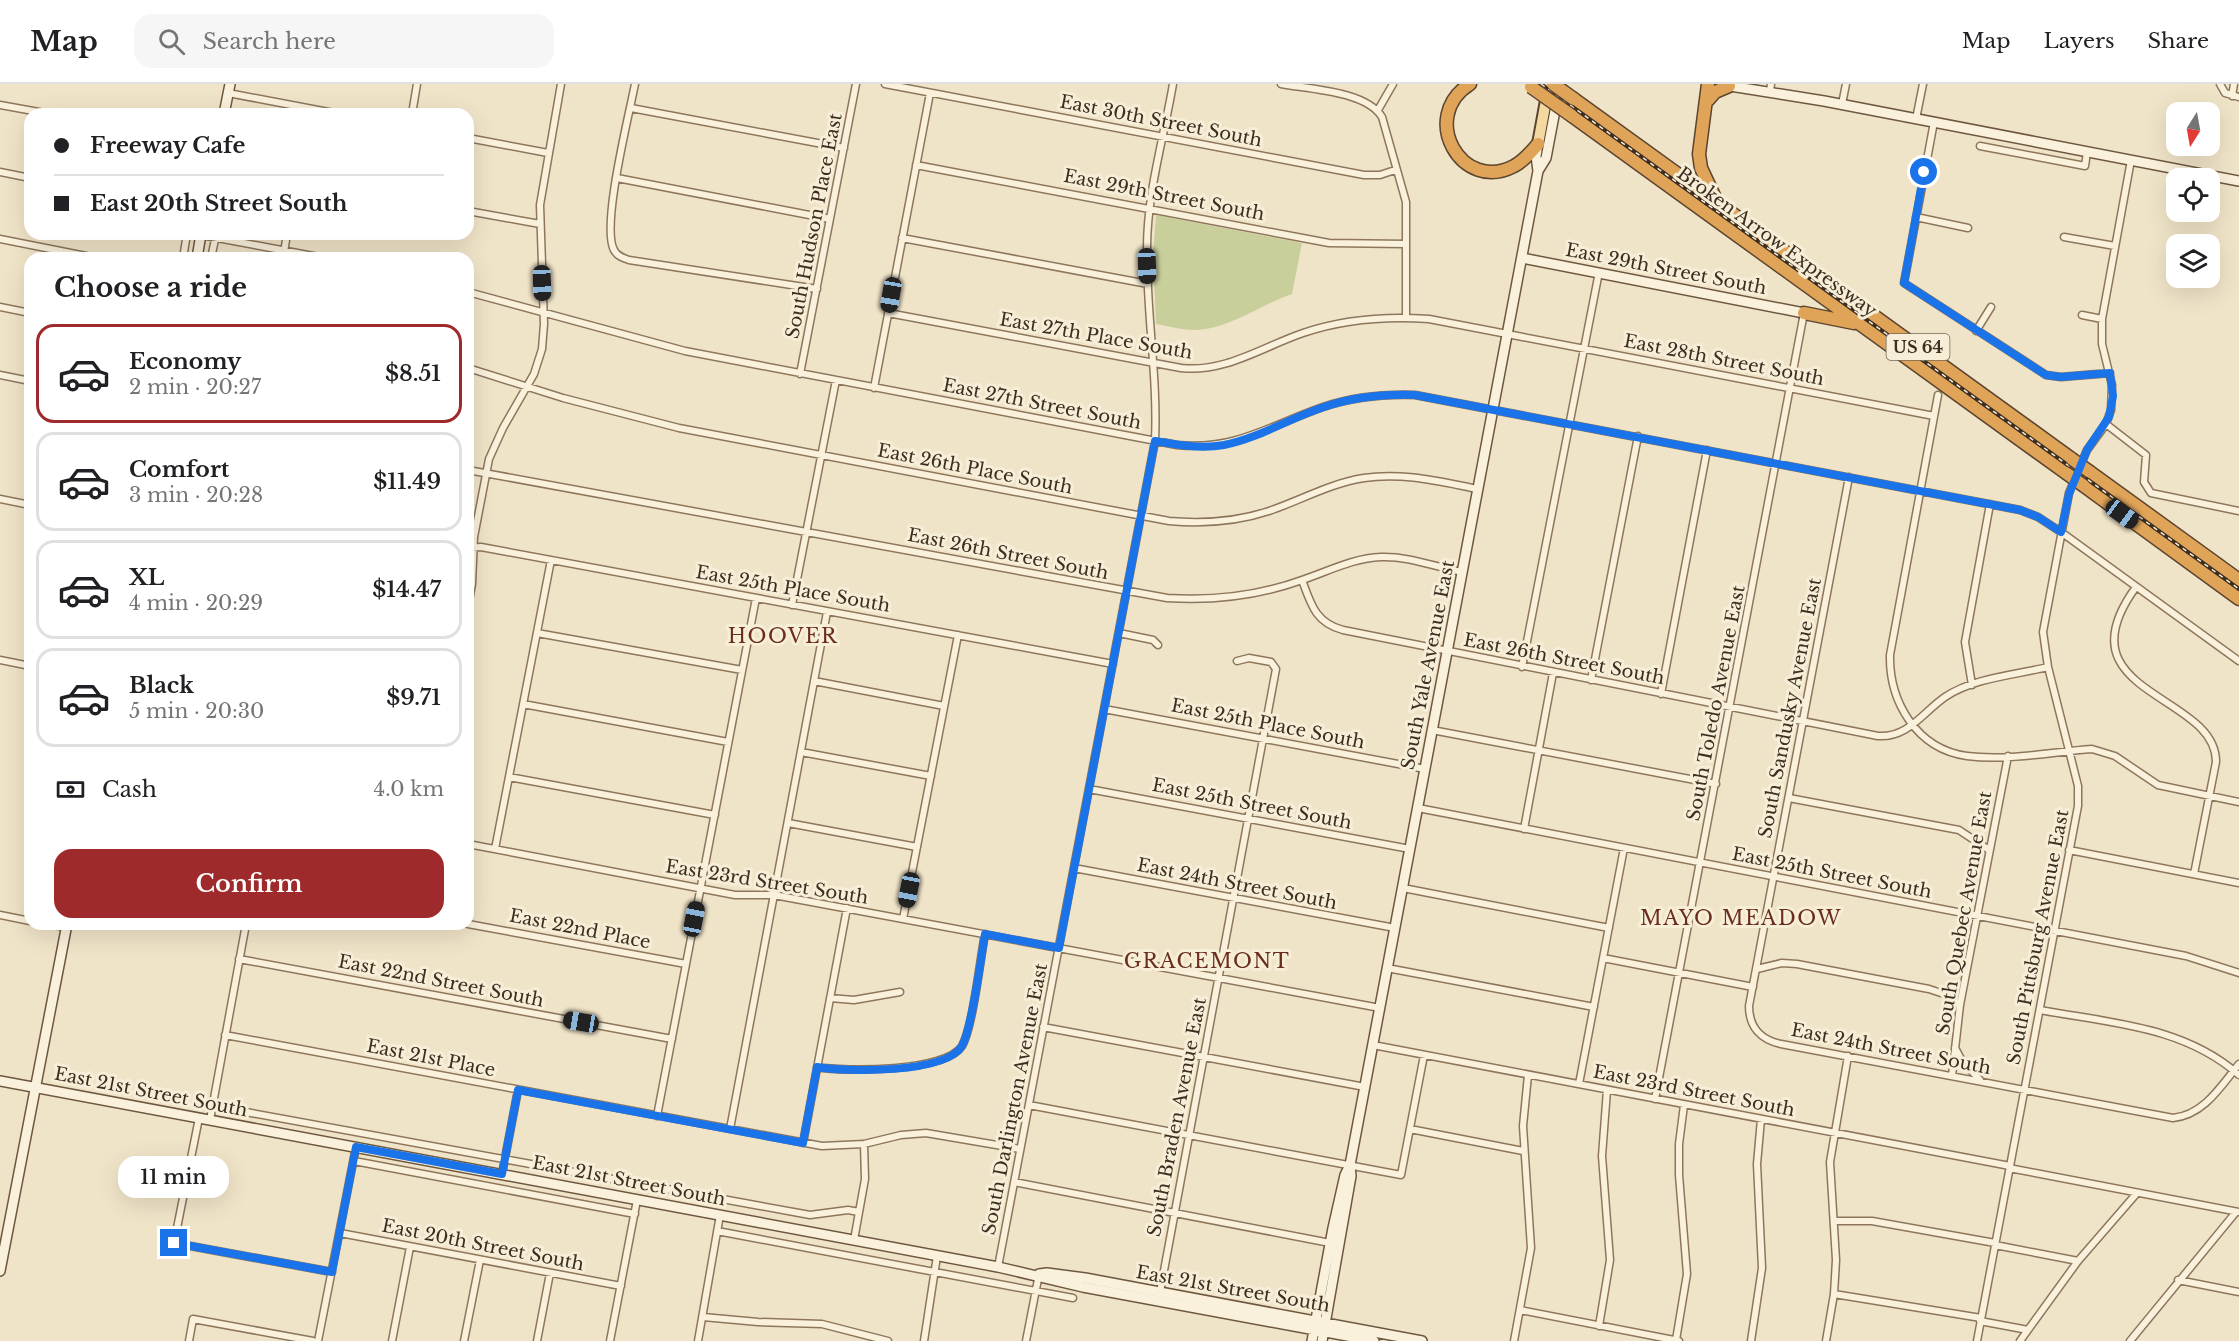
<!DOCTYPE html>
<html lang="en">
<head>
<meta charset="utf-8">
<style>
  :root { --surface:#fff; --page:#f6f6f6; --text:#202124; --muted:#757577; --line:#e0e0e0; --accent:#9e2a2b }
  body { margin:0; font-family:"Libre Baskerville",serif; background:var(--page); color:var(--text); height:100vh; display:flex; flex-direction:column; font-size:22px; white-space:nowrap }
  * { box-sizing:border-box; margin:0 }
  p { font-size:20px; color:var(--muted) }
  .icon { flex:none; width:33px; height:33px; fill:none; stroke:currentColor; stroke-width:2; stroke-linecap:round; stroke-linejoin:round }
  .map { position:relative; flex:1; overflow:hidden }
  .sheet { position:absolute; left:24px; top:168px; width:450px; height:678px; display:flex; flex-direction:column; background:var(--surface); border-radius:18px; box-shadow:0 6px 24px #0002 }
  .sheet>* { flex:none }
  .guide { position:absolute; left:24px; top:24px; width:450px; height:132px; border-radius:18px; box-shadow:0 6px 24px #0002; display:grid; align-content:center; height:132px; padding:0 30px; background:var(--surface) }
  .needle { width:39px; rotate:191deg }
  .buttons { position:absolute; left:2166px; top:18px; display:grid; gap:12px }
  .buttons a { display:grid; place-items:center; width:54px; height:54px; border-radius:12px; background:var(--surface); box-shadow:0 6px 24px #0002; font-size:30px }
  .end { position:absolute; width:27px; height:27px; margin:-14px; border:8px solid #1a73e8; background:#fff; box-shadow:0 0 0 3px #fff }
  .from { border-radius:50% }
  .bubble { position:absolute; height:42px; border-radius:18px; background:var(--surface); box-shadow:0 6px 24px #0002; font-size:20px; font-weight:600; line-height:42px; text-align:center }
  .car { position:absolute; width:18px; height:36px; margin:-18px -9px; border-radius:8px; box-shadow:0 0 4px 2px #0007; background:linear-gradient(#222 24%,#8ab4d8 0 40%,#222 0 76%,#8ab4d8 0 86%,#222 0) }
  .guide b { display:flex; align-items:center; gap:21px; height:57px; font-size:22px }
  .guide b+b { border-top:2px solid var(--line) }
  .guide i { width:15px; height:15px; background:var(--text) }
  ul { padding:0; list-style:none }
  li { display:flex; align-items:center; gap:18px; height:99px; margin:0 12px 9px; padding:0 18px; border:3px solid var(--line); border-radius:18px }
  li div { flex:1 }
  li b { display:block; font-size:22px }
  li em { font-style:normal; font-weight:600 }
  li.current { border-color:var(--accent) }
  li>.icon { width:54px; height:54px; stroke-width:1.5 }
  h2 { padding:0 30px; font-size:27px; line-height:72px }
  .pay { display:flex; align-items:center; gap:15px; height:66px; padding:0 30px; font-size:22px }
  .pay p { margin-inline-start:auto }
  .action { display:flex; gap:12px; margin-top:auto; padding:12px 30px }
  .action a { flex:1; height:69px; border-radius:18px; background:var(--accent); color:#fff; font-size:24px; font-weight:600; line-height:69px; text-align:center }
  header { display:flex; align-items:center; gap:36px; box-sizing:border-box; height:84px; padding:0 30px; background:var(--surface); border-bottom:2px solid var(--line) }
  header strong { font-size:28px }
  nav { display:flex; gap:33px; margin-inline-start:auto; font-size:21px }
  .search { width:420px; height:54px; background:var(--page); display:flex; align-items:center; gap:15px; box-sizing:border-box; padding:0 21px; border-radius:18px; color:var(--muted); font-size:22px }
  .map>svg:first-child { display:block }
</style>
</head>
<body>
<header>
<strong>Map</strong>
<div class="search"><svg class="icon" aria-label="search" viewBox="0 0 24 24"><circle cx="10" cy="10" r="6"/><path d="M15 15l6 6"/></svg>Search here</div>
<nav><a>Map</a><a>Layers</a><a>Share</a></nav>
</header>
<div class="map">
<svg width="2239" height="1257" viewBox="0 0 2239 1257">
  <rect width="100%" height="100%" fill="#f0e4c8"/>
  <path fill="#c9cf9b" d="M1156 131 1302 159 1292 210C1260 221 1228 246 1194 246 1182 246 1168 242 1156 240L1153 172Z"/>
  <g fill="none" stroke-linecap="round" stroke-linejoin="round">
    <defs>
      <path id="street" d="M635 0C629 31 601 142 614 166 617 172 623 174 629 176L817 205
        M885 0 1364 91H1380L1395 86
        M1281 0C1309 5 1366 7 1382 33L1406 118V233
        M2220 0 2225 9 2239 13
        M1770 7 1771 0
        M228 9 339 30
        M2232 12 2234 0
        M1842 20 1846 0
        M0 21 50 30
        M631 24 844 64
        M1378 26 1393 0
        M412 30 417 0
        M1916 35 1923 0
        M1934 38 1904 199 2046 291 2061 293 2110 289
        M468 54 548 69
        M1980 62 2085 82 2087 68
        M916 81 1329 159 1406 160
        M0 88 30 94
        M617 94 830 135
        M468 127 540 140
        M1916 133 1968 144
        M201 151 324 174
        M2064 153 2115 162
        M902 154 1148 200
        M0 155 96 174
        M183 174 187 150
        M211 174 216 151
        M283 174 287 150
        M468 208 685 267 1177 361C1235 367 1271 341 1323 323 1353 313 1384 310 1415 311L2020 426 2038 433 2061 448 2239 577
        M0 223 30 229
        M888 229 1181 284C1225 289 1262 263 1303 249 1344 235 1386 232 1429 235L1934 332
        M2082 231 2102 235
        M1976 247 1991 223
        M468 284 563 314 679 344 1169 437C1204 440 1236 438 1269 427 1301 416 1331 399 1364 394 1403 388 1441 398 1478 405
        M800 290 856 0
        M0 291 30 297
        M874 304 930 9
        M1938 311 1890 571C1889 617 1916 665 1967 672 2007 677 2051 668 2092 665L2115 672 2158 701 2239 718
        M2106 340 2146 371 2144 398 2151 409 2239 427
        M468 386 1167 514C1213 517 1258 512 1302 496 1329 487 1353 474 1381 473 1409 472 1435 483 1462 488
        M1849 393 1749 922C1749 943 1761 956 1781 960L2173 1034C2204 1031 2221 1002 2239 980
        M0 415 30 421
        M468 464 481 463 1113 580
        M1302 496C1311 521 1316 539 1343 546L1878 652C1908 654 1922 629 1945 613 1973 594 2015 591 2048 583
        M2136 503C2057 611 2217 609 2216 678L2194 790
        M792 521 836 296
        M468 522 472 500 474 453 489 375 503 344 534 290 542 265 544 240 540 121 561 0
        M537 549 742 586
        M1119 549 1153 556 1158 561
        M0 576 30 582
        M1522 583 1599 188
        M1591 596 1638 352
        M814 597 944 622
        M1972 601 1965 558 1990 420
        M1661 610 1707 366
        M523 620 728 658
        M1104 625 1425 685
        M1432 646 1716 700
        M801 668 931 692
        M509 693 715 731
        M1089 705 1410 765
        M1789 714 1959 746 1989 766
        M1418 724 2186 872 2239 889
        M788 739 917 763
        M1524 745 1553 589
        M468 760 735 811H774L1380 924
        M495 765 551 476
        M2069 766 2239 799
        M1074 784 1395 844
        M1403 804 1609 844
        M0 831 30 837
        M903 835 958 551
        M44 840 67 843
        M468 840 686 880
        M1603 874 1753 903
        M239 875 672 955
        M1387 884 1594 923
        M1757 885 1782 879 1797 880 1929 905 1944 910 1960 921
        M830 914 854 916 900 908
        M2040 926C2110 939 2184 942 2239 991
        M1043 943 1365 1003
        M225 951 822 1062 864 1060 901 1051 926 1049 1020 1065
        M1373 961 2010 1082
        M1955 964 1962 977 1980 996
        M817 983C845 988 946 988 962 962 973 943 980 875 985 850
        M1952 992 1960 921 2008 672
        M1579 1000 1624 764
        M1655 1015 1804 229
        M1029 1021 1401 1091 1424 971
        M213 1022 810 1131 848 1126 859 1128
        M657 1032 756 514
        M199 1034 174 1159 332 1188
        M210 1036 246 840
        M730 1045 827 528
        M1410 1045 1523 1067
        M803 1059 847 824
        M354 1077 635 1130
        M2009 1084 2239 1128
        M502 1090 518 1006
        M1014 1098 1330 1159
        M1834 1137H1872L1995 1159
        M717 1147 1073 1214
        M340 1149 621 1202
        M854 1156 865 1095 864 1060
        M1995 1161 2078 1177
        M998 1183 1155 357C1158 292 1146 228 1147 164 1147 109 1164 53 1173 0
        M2178 1196 2239 1208
        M1160 1208 1276 585 1271 578 1249 574 1237 577
        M1834 1210 1981 1234
        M1520 1226 1679 1257
        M703 1233 758 1238 822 1240 888 1257
        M1980 1237 2028 1246
        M1599 1242 1610 1176 1602 1072 1607 1006
        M1676 1256 1687 1190 1679 1091V1060L1684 1021
        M189 1257 193 1235 313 1257
        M318 1257 356 1063
        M392 1257 410 1163
        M464 1257 480 1176
        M537 1257 550 1189
        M610 1257 637 1116
        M698 1257 720 1131
        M924 1257 937 1172
        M1026 1257 1039 1190
        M1514 1257 1531 1164 1523 1042 1528 991
        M1751 1257 1762 1184 1757 1080 1761 1035
        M1826 1257 1834 1210 1836 1176 1830 1078 1848 972
        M1977 1257 2078 722V702L2048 583 2043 548 2069 409 2087 366 2106 340 2111 326 2112 301 2102 260V235L2131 76
        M2020 1257 2078 1177 2137 1109
        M2130 1257 2236 1128"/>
      <path id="secondary" d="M1724 1 1824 17 2239 97
        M224 30 230 0
        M1538 87 1546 74 1560 0
        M197 174 201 150
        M1522 174 1804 229
        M0 997 998 1183 1083 1203 1374 1257
        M0 1187 67 840
        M1039 1190 1047 1189 1085 1194 1422 1257
        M1312 1257 1333 1144 1345 1091 1350 1081
        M1322 1257 1351 1092 1350 1081 1538 87 1536 72 1538 60"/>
      <path id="primary" d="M1538 60 1549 0"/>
      <path id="highway" d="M1470 0C1418 33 1462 110 1514 82 1524 77 1531 68 1538 60
        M1708 0 1699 70 1701 84 1716 116
        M1574 15 2072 375
        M1708 16 1715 8 1729 2
        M1572 32 2066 389
        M1804 229 1854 239
        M2090 388 2239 496
        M2084 402 2239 515"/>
    </defs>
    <use href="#street" stroke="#8d765c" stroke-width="9"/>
    <use href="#secondary" stroke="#6f573f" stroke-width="12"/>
    <use href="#primary" stroke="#5b4430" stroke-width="14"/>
    <use href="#highway" stroke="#5b4430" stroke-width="15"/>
    <use href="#street" stroke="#faf1dc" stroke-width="6"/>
    <use href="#secondary" stroke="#faf1dc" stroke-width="9"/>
    <use href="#primary" stroke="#f3d9a0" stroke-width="10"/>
    <use href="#highway" stroke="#e0a458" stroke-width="12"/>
    <defs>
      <path id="rail" d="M1541 0 2239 505"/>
    </defs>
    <use href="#rail" stroke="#3d2e20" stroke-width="4"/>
    <use href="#rail" stroke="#f7eed8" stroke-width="1.5" stroke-dasharray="4.5" stroke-linecap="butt"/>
    <defs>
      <path id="highway-bridge" d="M1553 0 1574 15
        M1531 3 1572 32
        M2072 375 2090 388
        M2066 389 2084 402"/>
    </defs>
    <use href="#highway-bridge" stroke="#5b4430" stroke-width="15" stroke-linecap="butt"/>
    <use href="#highway-bridge" stroke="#e0a458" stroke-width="12"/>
  </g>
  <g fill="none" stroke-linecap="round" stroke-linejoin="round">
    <path stroke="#1a73e8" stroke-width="8" d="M174 1159 332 1188 356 1063 502 1090 518 1006 803 1059 817 983C846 988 945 990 962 962 972 944 981 874 985 850L1059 864 1155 357C1178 361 1201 365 1224 361 1259 354 1290 334 1324 323 1353 313 1384 310 1415 311L2020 426 2038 433 2061 448 2069 410 2087 366 2109 333 2113 312 2110 289 2061 293 2046 291 1904 199 1924 88"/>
  </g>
  <g text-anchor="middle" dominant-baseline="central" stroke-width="6" stroke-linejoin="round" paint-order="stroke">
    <rect fill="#f7eed8" stroke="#756857" stroke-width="1.5" x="1886.5" y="250" width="63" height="26" rx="4.5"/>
    <g font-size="16" font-weight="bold" fill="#3d2e20">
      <text x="1918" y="263">US 64</text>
    </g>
    <g font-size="18" fill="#3d2e20" stroke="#f7eed8">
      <text transform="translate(1161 37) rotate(11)">East 30th Street South</text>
      <text transform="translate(1164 111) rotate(11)">East 29th Street South</text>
      <text transform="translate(814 142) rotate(-79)">South Hudson Place East</text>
      <text transform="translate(1777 158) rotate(36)">Broken Arrow Expressway</text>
      <text transform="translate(1666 185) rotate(11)">East 29th Street South</text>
      <text transform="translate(1096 252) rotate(10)">East 27th Place South</text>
      <text transform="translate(1724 276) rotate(11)">East 28th Street South</text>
      <text transform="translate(1042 320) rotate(11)">East 27th Street South</text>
      <text transform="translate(975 385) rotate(11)">East 26th Place South</text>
      <text transform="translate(1008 470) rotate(11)">East 26th Street South</text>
      <text transform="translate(793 505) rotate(10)">East 25th Place South</text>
      <text transform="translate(1564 575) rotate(11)">East 26th Street South</text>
      <text transform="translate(1428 581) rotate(-79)">South Yale Avenue East</text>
      <text transform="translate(1716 619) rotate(-79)">South Toledo Avenue East</text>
      <text transform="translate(1790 624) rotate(-79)">South Sandusky Avenue East</text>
      <text transform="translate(1268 640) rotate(11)">East 25th Place South</text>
      <text transform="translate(1252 720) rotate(11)">East 25th Street South</text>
      <text transform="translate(1832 789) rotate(11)">East 25th Street South</text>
      <text transform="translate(767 798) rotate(9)">East 23rd Street South</text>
      <text transform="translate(1237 800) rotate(11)">East 24th Street South</text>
      <text transform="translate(1964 829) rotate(-80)">South Quebec Avenue East</text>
      <text transform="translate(580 845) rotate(11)">East 22nd Place</text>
      <text transform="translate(2038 853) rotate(-79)">South Pittsburg Avenue East</text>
      <text transform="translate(441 897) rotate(11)">East 22nd Street South</text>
      <text transform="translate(1891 965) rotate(11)">East 24th Street South</text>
      <text transform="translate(431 974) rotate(11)">East 21st Place</text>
      <text transform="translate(1694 1007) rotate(11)">East 23rd Street South</text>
      <text transform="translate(151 1008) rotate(11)">East 21st Street South</text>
      <text transform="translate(1015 1015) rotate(-79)">South Darlington Avenue East</text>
      <text transform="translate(1177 1033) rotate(-79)">South Braden Avenue East</text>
      <text transform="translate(629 1097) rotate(11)">East 21st Street South</text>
      <text transform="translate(483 1161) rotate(11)">East 20th Street South</text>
      <text transform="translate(1233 1205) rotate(10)">East 21st Street South</text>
    </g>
    <g font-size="20" letter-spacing="1.5" fill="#6b2e1e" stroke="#f7eed8">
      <text x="783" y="552">HOOVER</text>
      <text x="1741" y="834">MAYO MEADOW</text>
      <text x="1207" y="877">GRACEMONT</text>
    </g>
  </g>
</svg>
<div class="buttons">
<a><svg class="needle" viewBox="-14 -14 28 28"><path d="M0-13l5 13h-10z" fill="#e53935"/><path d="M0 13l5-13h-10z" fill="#757577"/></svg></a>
<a><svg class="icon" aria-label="locate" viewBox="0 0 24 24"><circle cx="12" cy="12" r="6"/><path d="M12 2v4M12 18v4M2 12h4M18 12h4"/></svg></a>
<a><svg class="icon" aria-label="layers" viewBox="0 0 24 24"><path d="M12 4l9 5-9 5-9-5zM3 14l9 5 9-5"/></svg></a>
</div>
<i class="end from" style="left:1924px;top:88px"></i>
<i class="end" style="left:174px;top:1159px"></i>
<div class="bubble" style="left:118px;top:1072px;width:111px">11 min</div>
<i class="car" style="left:1147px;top:182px;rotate:178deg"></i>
<i class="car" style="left:542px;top:199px;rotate:178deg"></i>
<i class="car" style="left:891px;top:211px;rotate:190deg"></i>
<i class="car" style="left:2122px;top:430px;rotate:126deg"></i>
<i class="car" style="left:909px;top:806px;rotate:191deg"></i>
<i class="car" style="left:694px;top:835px;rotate:11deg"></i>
<i class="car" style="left:581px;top:938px;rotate:280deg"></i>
<div class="guide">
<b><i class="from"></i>Freeway Cafe</b>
<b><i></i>East 20th Street South</b>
</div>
<section class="sheet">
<h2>Choose a ride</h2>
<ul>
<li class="current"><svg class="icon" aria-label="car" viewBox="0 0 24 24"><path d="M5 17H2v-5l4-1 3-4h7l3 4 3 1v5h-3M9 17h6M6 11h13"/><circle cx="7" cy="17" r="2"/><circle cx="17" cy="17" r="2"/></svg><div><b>Economy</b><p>2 min · 20:27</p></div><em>$8.51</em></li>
<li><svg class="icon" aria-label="car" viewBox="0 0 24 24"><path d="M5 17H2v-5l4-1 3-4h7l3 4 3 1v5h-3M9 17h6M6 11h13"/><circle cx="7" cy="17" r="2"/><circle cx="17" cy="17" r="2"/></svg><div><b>Comfort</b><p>3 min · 20:28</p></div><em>$11.49</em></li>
<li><svg class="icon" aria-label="car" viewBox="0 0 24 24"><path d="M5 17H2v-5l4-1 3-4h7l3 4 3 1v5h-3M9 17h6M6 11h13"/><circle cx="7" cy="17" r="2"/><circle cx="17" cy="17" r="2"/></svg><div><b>XL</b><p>4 min · 20:29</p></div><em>$14.47</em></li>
<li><svg class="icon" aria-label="car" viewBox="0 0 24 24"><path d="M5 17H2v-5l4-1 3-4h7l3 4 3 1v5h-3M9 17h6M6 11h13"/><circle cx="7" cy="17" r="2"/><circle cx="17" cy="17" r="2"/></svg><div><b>Black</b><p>5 min · 20:30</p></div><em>$9.71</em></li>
</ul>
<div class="pay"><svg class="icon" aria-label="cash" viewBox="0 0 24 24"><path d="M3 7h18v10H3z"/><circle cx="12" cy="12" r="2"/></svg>Cash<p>4.0 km</p></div>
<div class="action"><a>Confirm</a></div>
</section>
</div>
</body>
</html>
